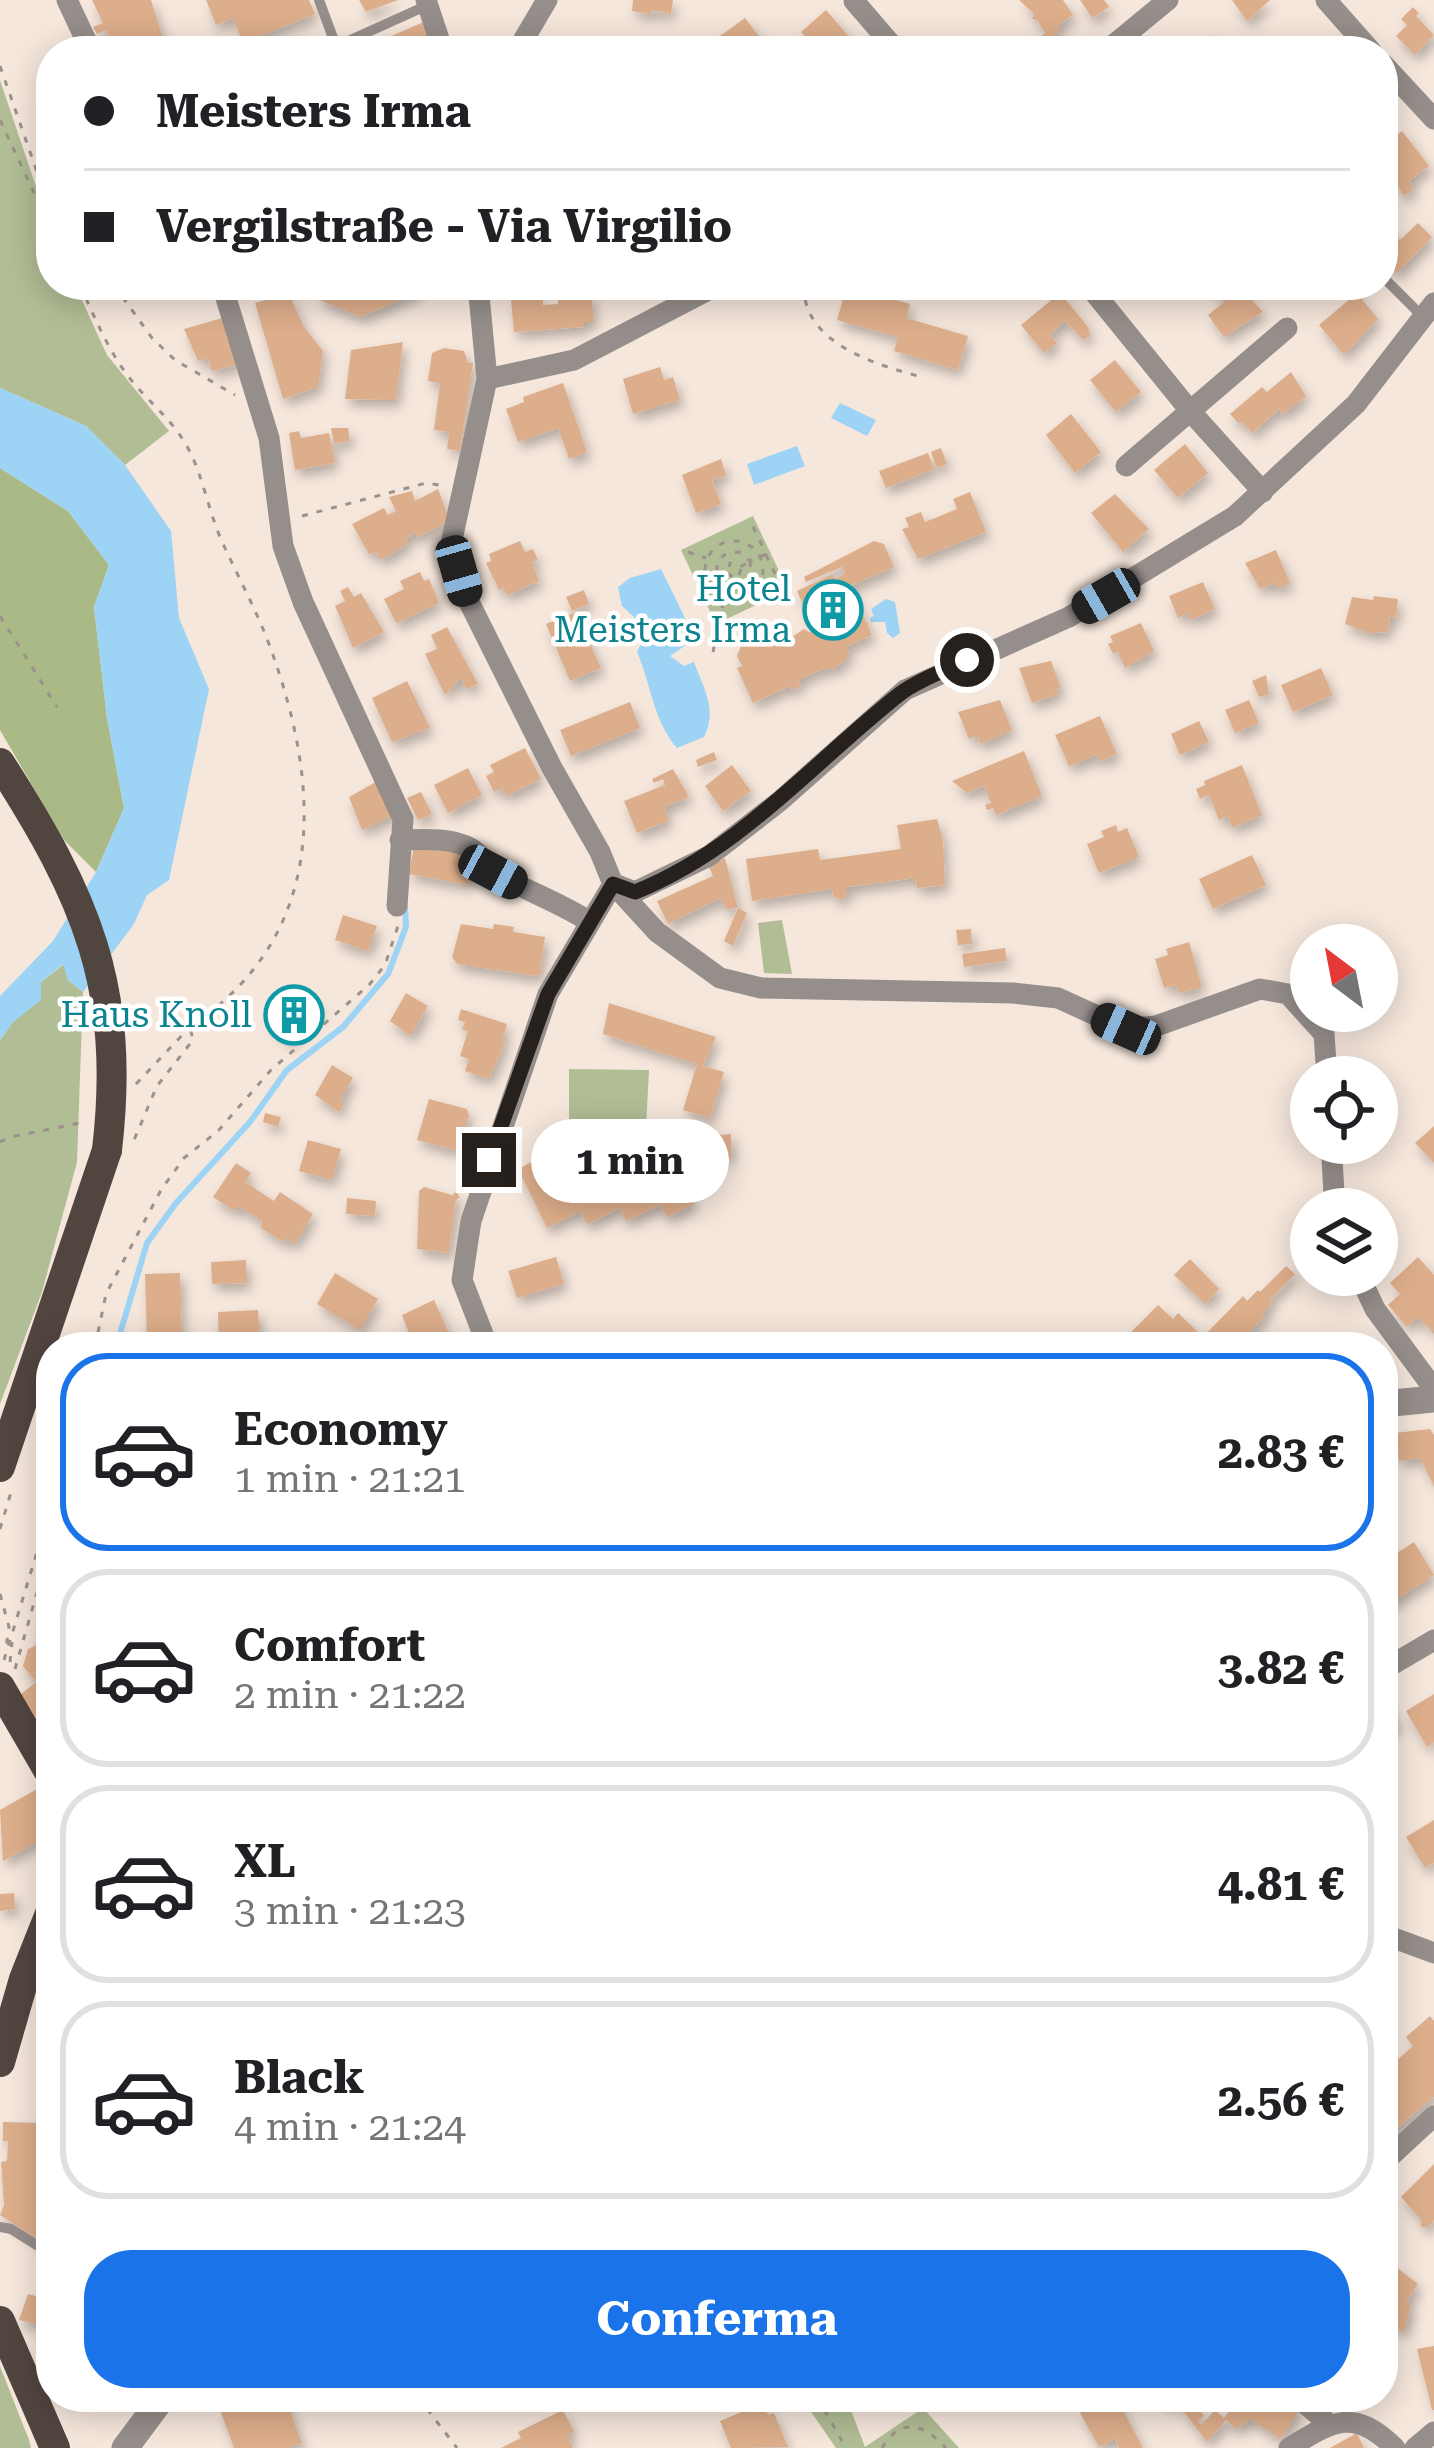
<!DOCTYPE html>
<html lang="it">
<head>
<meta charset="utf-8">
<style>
  :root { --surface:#fff; --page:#f6f6f6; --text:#202124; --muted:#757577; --line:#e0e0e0; --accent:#1a73e8 }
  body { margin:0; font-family:"Roboto Serif",serif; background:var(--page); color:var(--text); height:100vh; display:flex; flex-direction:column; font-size:45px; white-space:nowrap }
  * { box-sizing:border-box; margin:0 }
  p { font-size:39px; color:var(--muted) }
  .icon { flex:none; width:66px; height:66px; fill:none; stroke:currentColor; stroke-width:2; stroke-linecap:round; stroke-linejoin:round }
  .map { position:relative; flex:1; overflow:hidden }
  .details { position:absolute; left:36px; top:1332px; width:1362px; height:1080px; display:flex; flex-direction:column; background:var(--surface); border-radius:48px; box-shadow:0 6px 30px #0003 }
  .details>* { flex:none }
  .hud { position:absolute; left:36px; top:36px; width:1362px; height:264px; border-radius:48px; box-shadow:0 6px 30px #0003; display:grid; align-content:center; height:264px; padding:0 48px; background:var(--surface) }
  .needle { width:78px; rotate:328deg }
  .buttons { position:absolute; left:1290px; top:924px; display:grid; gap:24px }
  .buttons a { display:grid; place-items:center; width:108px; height:108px; border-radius:50%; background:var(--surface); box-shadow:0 6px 30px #0003; font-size:60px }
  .end { position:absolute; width:54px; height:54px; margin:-27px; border:15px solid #26211d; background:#fff; box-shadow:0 0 0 6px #fff }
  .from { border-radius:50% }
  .bubble { position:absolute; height:84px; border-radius:42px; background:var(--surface); box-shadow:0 6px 30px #0003; font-size:39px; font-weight:700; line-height:84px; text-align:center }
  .car { position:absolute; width:36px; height:72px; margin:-36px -18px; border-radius:15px; box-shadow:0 0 9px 3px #0007; background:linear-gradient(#222 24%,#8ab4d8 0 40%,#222 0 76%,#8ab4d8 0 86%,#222 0) }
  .hud b { display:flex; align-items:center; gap:42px; height:114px; font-size:45px }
  .hud b+b { border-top:3px solid var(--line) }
  .hud i { width:30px; height:30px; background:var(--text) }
  ul { padding:21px 0 0; list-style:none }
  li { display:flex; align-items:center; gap:36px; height:198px; margin:0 24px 18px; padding:0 24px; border:6px solid var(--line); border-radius:48px }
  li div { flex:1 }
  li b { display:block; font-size:45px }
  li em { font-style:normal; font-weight:700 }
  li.selected { border-color:var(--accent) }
  li>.icon { width:108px; height:108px; stroke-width:1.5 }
  .button { display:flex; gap:24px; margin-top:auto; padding:24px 48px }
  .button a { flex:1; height:138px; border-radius:48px; background:var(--accent); color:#fff; font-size:48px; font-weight:700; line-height:138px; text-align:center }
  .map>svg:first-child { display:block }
</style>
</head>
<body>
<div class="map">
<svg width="1434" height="2448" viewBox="0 0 1434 2448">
  <defs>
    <filter id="shadow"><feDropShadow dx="4" dy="7" stdDeviation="6" flood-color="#0004"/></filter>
  </defs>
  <rect width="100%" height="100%" fill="#f6e7dc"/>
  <path fill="#b1bd95" d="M0 80 51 231V285H75L107 355 169 431 125 465 86 426 0 388Z
    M753 516 788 590 716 624 681 550Z
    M782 920 792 974 764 973 758 923Z
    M64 964 68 980 83 992 77 1162 42 1292 0 1404V1040L13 1022 40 1000 41 982Z
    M569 1069 649 1070 646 1128 569 1127Z
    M0 2366 29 2440 31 2448H0Z
    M789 2397H846L865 2447 923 2408 959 2448H836L807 2406H795Z"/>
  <path fill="#aaba86" d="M0 468 68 511 109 565 94 607 107 718 124 808 96 872 64 840 0 730Z"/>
  <path fill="#9dd3f4" d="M0 388 86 426 125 465 171 531 179 618 209 689 169 880 147 895 134 924 83 992 68 980 63 964 41 982V1000L13 1022 0 1040V996L53 941 96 872 124 808 107 718 94 607 109 565 68 511 0 468Z
    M840 403 876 420 867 436 831 418Z
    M797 446 805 466 754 485 747 464Z
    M661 569 686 620V645L670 656 684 666 694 662C703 687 718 710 704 737L677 748C653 720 651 684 637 652L648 630 622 606 618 587 630 578Z
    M886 599 895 602 900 633 893 638 887 633 885 622H871L870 618 874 616 871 609Z"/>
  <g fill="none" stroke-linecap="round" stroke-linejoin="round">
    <path stroke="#9dd3f4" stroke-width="6" d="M116 1347 147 1243 176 1203 250 1122 287 1070 343 1027 388 974 406 927 405 907"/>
  </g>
  <path fill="#ddae8b" filter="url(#shadow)" d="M92 0H151L167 51H115L106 30 97 34 93 27 103 23Z
    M206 0H309L315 14 243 43 233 18 216 25Z
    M359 0H398L366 12Z
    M633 0H673L671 14 652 10 651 14 632 11Z
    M1019 0H1063L1073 15 1059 25V32L1048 39 1042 35 1045 33 1037 20 1032 19 1034 14Z
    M1080 0H1104L1109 7 1092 18Z
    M1232 0H1270L1247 21Z
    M1413 7 1419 13 1416 16 1434 35 1415 55 1396 36 1407 25 1401 19Z
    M826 10 851 39 837 51H817L801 32Z
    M745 18 767 47 762 51H731L720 36Z
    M426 21 435 45 421 51H378L375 43Z
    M1214 38 1226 51H1200L1203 40Z
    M581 43 612 49V51H579Z
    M1402 131 1429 166 1409 181 1414 188 1404 196 1383 163V146Z
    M1418 223 1432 237 1397 273 1383 259V235L1389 229 1400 240Z
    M323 285H417L418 292 361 317 320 300Z
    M1210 285H1238L1263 312 1224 337 1208 315 1224 302Z
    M847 286 910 304 906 318 968 336 958 370 894 351 898 337 837 320Z
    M591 293 594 322H584V327L514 332 511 300 532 298 543 300V305L558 304V299L570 298V295Z
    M1060 293 1088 327 1090 336 1083 340 1065 321 1050 335 1057 343 1044 353 1021 325Z
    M1357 293 1378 319 1344 355 1319 325Z
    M289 294 304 327 323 351 318 387 283 399 255 303Z
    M226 317 239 364 212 371 208 358 198 361 184 329Z
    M403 342 396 400 345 399 351 350Z
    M444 348 464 351 468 363H473L460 451 447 449 449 432 434 430 440 383 428 381 432 353Z
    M1115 360 1141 392 1116 412 1090 380Z
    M660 367 664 380 673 377 680 400 633 414 623 379Z
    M1291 372 1306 396 1283 414 1279 409 1252 433 1242 421 1239 424 1230 414 1262 387 1267 392Z
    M563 383 587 452 569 459 558 428 518 442 506 409 524 402 523 397Z
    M1071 414 1101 452 1075 473 1046 435Z
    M331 428H348L350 442 334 443Z
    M299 431 301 438 329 433 335 463 295 470 289 433Z
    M1185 444 1208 473 1178 498 1154 470Z
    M941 448 947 464 937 468 931 452Z
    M928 453 934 469 886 488 879 471Z
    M721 459 726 475 712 480 721 504 696 513 682 475Z
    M438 489 450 521 418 537 416 532 405 540 407 544 381 560 376 552 369 554 352 524 384 508 388 515 396 511 389 497 412 491 415 501Z
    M970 492 986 532 918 559 902 529 909 527 905 518 921 512 925 522 957 509 953 499Z
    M1115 494 1149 529 1123 552 1091 513Z
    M520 541 525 552 533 549 538 560 532 562 539 581 507 595 503 588 499 590 486 563 491 561 489 554Z
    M874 541 884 544 894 567 850 586 872 635 846 647 850 656 835 668 820 670 798 680 801 686 792 690 790 686 753 703 737 668 742 666 737 656 741 646 776 631 782 644 804 629 810 633 812 625 797 591 833 574 835 579 845 574 842 567 806 582 804 577Z
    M1276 550 1290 583 1278 589 1275 583 1260 589 1245 563Z
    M420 572 424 581 429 579 439 603 396 623 384 599 404 589 400 581Z
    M1203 582 1215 609 1191 620 1188 613 1178 618 1169 596Z
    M348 587 354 597 361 593 384 632 353 648 335 606 345 601 340 591Z
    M584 590 589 604 572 611 566 597Z
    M1374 596 1398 599 1396 618 1390 617 1388 632 1369 633 1345 624 1352 597 1373 600Z
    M576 612 601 668 570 681 546 624Z
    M1141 623 1154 651 1125 668 1118 652 1113 654 1108 644 1113 642 1110 636Z
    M447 627 478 684 466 689 461 678 445 695 425 654 437 649 431 635Z
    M1051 661 1061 688 1057 689 1058 694 1032 703 1019 668Z
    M1321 668 1333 695 1293 712 1281 685Z
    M1266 675 1269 694 1259 697 1252 681Z
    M407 681 430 728 392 742 372 698Z
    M1000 700 1012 730 981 744 977 735 969 739 958 712Z
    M1249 700 1259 723 1235 733 1225 710Z
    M630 702 640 728 571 756 560 730Z
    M1100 716 1117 754 1100 761 1097 755 1069 766 1055 735Z
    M1199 721 1209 742 1180 755 1171 734Z
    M525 748 541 779 506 796 502 788 494 792 486 776 494 772 490 765Z
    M1024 751 1042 796 996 815 993 808 987 810 985 805 991 803 984 786 967 793 952 781Z
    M714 752 717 760 698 767 696 760Z
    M732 765 751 791 723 811 705 786Z
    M1242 765 1262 815 1232 828 1228 816 1219 820 1209 795 1200 799 1196 789 1205 785 1204 781Z
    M468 768 482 795 448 813 434 785Z
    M673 769 689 797 664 807 669 821 637 833 624 801 665 785 663 779 654 783 652 779Z
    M381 779 397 813 362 830 349 797Z
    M421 792 432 814 418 820 407 798Z
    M937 819 943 840 945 885 917 888 915 878 847 887V894L841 900 833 896 832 889 752 901 746 859 818 849 820 860 901 849 897 825Z
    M1116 825 1118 832 1127 828 1139 857 1099 873 1087 844 1104 837 1101 831Z
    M414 845 474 853 469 885 409 874Z
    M1252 855 1266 885 1213 909 1199 879Z
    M725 858 738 908 726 909 721 898 668 924 657 901 713 876 709 867Z
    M738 908 747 913 733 946 724 941Z
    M343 915 377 926 368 951 335 940Z
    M461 924 493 929 494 924 514 927 513 932 545 937 540 968 543 972 536 976 457 964 452 957Z
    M971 929 972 944 958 945 956 930Z
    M1189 942 1202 987 1179 993 1176 985 1164 988 1155 959 1168 955 1166 949Z
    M1005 948 1007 961 964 967 962 954Z
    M299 989 320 1009 289 1042 267 1021Z
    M406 993 428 1006 411 1036 390 1021Z
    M609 1003 716 1037 703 1066 724 1072 710 1118 683 1110 697 1064 603 1034Z
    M461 1009 507 1024 502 1041 505 1042 489 1079 465 1071 469 1059 460 1056 468 1031 462 1029 465 1022 458 1020Z
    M332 1065 353 1078 340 1100 344 1103 339 1112 315 1095Z
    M429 1099 467 1109 469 1115 459 1148 454 1150 417 1140Z
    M265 1113 281 1117 278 1127 263 1122Z
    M1434 1126V1163L1415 1143Z
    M731 1134V1158H721L720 1135Z
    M623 1139 627 1148 637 1143 649 1153 671 1142 684 1170 678 1172 694 1204 667 1217 660 1205 626 1221 620 1208 587 1224 580 1211 547 1228 518 1169 545 1155 553 1171 598 1146 600 1150Z
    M308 1140 341 1149 332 1180 299 1171Z
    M236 1163 251 1173 245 1182 274 1201 280 1192 313 1214 295 1244 286 1238 283 1242 261 1228 262 1221 238 1206 235 1211 213 1197Z
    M424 1187 452 1195 456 1192 460 1197 456 1200 449 1253 417 1249 419 1191Z
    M347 1198 376 1201 375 1216 346 1214Z
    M556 1257 564 1284 517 1298 508 1271Z
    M1418 1257 1434 1275V1334L1418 1317 1407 1327 1388 1305 1400 1294 1390 1283Z
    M1190 1259 1219 1289 1205 1304 1174 1275Z
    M246 1260 247 1283 212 1284 211 1262Z
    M1286 1266 1295 1274 1269 1301 1272 1304 1262 1314 1265 1316 1235 1347H1143L1129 1334 1158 1305 1173 1319 1178 1313 1197 1331 1190 1338 1196 1344 1243 1296 1247 1301 1258 1290 1260 1292Z
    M180 1273 182 1339 147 1341 145 1274Z
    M335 1273 378 1299 360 1330 317 1304Z
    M434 1300 445 1324 455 1347H417L408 1331 402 1315Z
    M258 1310 260 1347H219L218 1312Z
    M1430 1429 1434 1435V1487L1420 1458 1399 1461 1398 1450 1389 1451 1386 1434Z
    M1414 1542 1434 1575 1389 1604 1383 1595V1562Z
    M47 1599H51V1708L37 1722 21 1694 36 1682 23 1666 28 1649 35 1646Z
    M1434 1694V1742L1427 1747 1406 1711Z
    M1383 1696 1398 1725 1383 1732Z
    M37 1789 51 1813V1834L3 1861 0 1810Z
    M1434 1820V1863L1425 1868 1406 1837Z
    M14 1893 15 1909 0 1911V1894Z
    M47 1994 51 1995V2014L41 2011Z
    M1430 2016 1434 2021V2097L1383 2140V2081L1393 2073 1388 2068 1413 2046 1406 2037Z
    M3 2122 42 2123 41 2167H48L47 2190 51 2194V2248L0 2215 4 2205 1 2162 7 2161 8 2141H3Z
    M1434 2164V2220L1429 2227H1421V2220L1401 2197Z
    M1383 2266 1391 2272 1396 2267 1418 2284 1407 2301 1411 2305 1404 2333 1383 2318Z
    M28 2294 51 2300V2327L19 2320Z
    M1434 2346V2410H1432L1417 2349Z
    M256 2397H285L302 2443 288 2448H234L220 2410Z
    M1098 2397H1116L1143 2448H1119L1115 2439 1099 2447 1080 2413Z
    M1162 2397H1188L1191 2410 1198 2408 1204 2416 1198 2420 1201 2425 1215 2410 1224 2418 1240 2397H1286L1295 2403 1297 2414 1280 2439 1251 2419 1236 2429 1226 2420 1207 2442 1184 2412 1181 2398 1170 2407Z
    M763 2403 768 2415 774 2413 788 2447 731 2448 720 2421Z
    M563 2410 574 2432 567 2435 573 2448H501L521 2438 518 2432Z
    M1357 2433 1364 2448H1330Z"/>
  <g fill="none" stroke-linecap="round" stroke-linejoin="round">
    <path stroke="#9d928a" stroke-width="3" stroke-dasharray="6 9" stroke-linecap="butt" d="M0 66 51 212
      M0 120 44 214 51 212
      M80 285C95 318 109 353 132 381 149 402 171 419 185 443 202 471 207 506 220 537 236 573 255 607 269 644 322 787 329 934 190 1027L193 1040 157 1086 134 1140
      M114 285 152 338 175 360 235 395
      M804 285C802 343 876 365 922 377
      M302 516 426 483 444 486
      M705 570a29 29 0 1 1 58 0a29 29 0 1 1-58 0Z
      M688 552 706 558
      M766 555 782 588
      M750 561 751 576 742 586 728 587 717 577 727 574 730 563 742 566Z
      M727 574 738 578 742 567
      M709 581 717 577V562L724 555 739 552 750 561 766 554 751 522
      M0 616 57 707
      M713 652 724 599
      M136 1084 190 1027
      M0 1142 10 1137 85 1122
      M95 1347 106 1294 161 1190 184 1158 218 1131 271 1070 369 985 385 965 398 926
      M0 1529 12 1489
      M0 1594 9 1627 6 1648
      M4 1660 42 1536 51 1526
      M10 1662 12 1642
      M15 1669 51 1544
      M418 2397 457 2448
      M817 2397 846 2448
      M882 2448C901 2416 924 2424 946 2448"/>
    <path stroke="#958e8b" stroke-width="10" d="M319 0 336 46
      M326 51 428 5
      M1383 277 1424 318
      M0 2227 11 2229 51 2254"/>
    <path stroke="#958e8b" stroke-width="21" d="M67 0 91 51
      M426 0 443 51
      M1326 0 1371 51
      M854 1 897 51
      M517 51 547 0
      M1106 51 1168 0
      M1383 64 1434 119
      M222 285 269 438 283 546 303 602 403 819 397 906
      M478 285 487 379 451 544 467 598 552 768 600 852 613 884 657 932 720 978 761 988 1013 993 1058 998 1126 1029 1156 1026 1260 989 1288 994 1324 1034 1327 1077
      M1088 285 1191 412 1263 492
      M487 379 574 360 718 285
      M1126 466 1287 328
      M400 840C421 839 458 837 476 852 486 861 490 871 503 878 533 893 562 904 590 922
      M617 885 635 892 709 856 780 801 905 690 1069 617 1235 516 1356 404 1434 303
      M1331 1143 1335 1209
      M1359 1275 1375 1309 1434 1389
      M488 1347 462 1280 471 1221 548 994 613 884
      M1383 1670 1434 1640
      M1383 1934 1434 1953
      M1383 2163 1434 2116
      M1297 2397 1329 2424
      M1289 2448C1333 2421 1353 2407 1395 2448
      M1415 2448 1434 2432"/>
    <path stroke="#958e8b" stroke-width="27" d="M1383 1404 1434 1399
      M125 2448 163 2397"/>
    <path stroke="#514540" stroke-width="30" d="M0 1467 107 1150
      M0 1687 51 1775
      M0 2062 24 1979 51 1911
      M0 2321 55 2448"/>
    <path stroke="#514540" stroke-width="30" d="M0 763C86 897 126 987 107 1150"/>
  </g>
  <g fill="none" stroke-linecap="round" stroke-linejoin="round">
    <path stroke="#26211d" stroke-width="15" d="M489 1160 548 994 613 884 635 892C742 849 813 762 901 693 920 679 946 670 967 660"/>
  </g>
  <defs>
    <symbol id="building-ring" viewBox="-11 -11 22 22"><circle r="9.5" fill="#fff" stroke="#0f9aa8" stroke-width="1.5"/><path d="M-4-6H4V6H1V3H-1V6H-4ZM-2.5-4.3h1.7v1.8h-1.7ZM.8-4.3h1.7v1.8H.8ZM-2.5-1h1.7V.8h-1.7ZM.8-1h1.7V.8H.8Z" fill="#0f9aa8"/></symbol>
  </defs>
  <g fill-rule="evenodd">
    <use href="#building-ring" x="800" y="577" width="66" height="66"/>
    <use href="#building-ring" x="261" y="982" width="66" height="66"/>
  </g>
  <g text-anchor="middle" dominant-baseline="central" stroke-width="9" stroke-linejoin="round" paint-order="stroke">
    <g font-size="36" fill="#0d838f" stroke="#fff" text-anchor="end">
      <text x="791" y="589">Hotel<tspan x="791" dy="41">Meisters Irma</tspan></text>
      <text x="252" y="1015">Haus Knoll</text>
    </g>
  </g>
</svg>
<div class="buttons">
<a><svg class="needle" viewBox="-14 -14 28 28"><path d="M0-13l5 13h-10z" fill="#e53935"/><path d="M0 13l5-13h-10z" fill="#757577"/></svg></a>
<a><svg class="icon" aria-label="locate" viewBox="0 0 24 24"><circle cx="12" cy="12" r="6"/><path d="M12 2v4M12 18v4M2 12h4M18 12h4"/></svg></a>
<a><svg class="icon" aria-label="layers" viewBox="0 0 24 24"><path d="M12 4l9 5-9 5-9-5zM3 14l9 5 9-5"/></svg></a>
</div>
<i class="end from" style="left:967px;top:660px"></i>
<i class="end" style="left:489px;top:1160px"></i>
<div class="bubble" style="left:531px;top:1119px;width:198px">1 min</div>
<i class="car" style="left:459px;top:571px;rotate:164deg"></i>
<i class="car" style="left:1106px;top:596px;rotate:240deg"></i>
<i class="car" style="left:493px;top:872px;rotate:118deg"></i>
<i class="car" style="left:1126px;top:1029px;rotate:294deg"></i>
<div class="hud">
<b><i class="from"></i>Meisters Irma</b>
<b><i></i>Vergilstraße - Via Virgilio</b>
</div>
<section class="details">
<ul>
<li class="selected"><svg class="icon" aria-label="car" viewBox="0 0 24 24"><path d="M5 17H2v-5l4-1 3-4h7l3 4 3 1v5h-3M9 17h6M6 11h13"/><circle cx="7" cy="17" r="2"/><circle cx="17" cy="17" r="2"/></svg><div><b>Economy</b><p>1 min · 21:21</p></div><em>2.83 €</em></li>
<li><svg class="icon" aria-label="car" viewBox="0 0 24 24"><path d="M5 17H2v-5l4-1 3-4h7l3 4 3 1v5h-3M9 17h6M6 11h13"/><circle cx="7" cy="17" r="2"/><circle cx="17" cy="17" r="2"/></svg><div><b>Comfort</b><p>2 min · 21:22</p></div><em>3.82 €</em></li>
<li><svg class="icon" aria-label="car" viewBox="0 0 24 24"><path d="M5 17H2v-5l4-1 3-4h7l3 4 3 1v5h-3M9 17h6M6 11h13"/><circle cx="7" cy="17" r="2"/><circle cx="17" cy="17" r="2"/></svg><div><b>XL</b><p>3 min · 21:23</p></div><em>4.81 €</em></li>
<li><svg class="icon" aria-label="car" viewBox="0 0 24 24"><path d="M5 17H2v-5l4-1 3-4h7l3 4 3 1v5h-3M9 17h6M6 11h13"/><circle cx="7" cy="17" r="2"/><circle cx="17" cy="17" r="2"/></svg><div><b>Black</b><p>4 min · 21:24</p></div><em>2.56 €</em></li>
</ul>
<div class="button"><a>Conferma</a></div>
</section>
</div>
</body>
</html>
